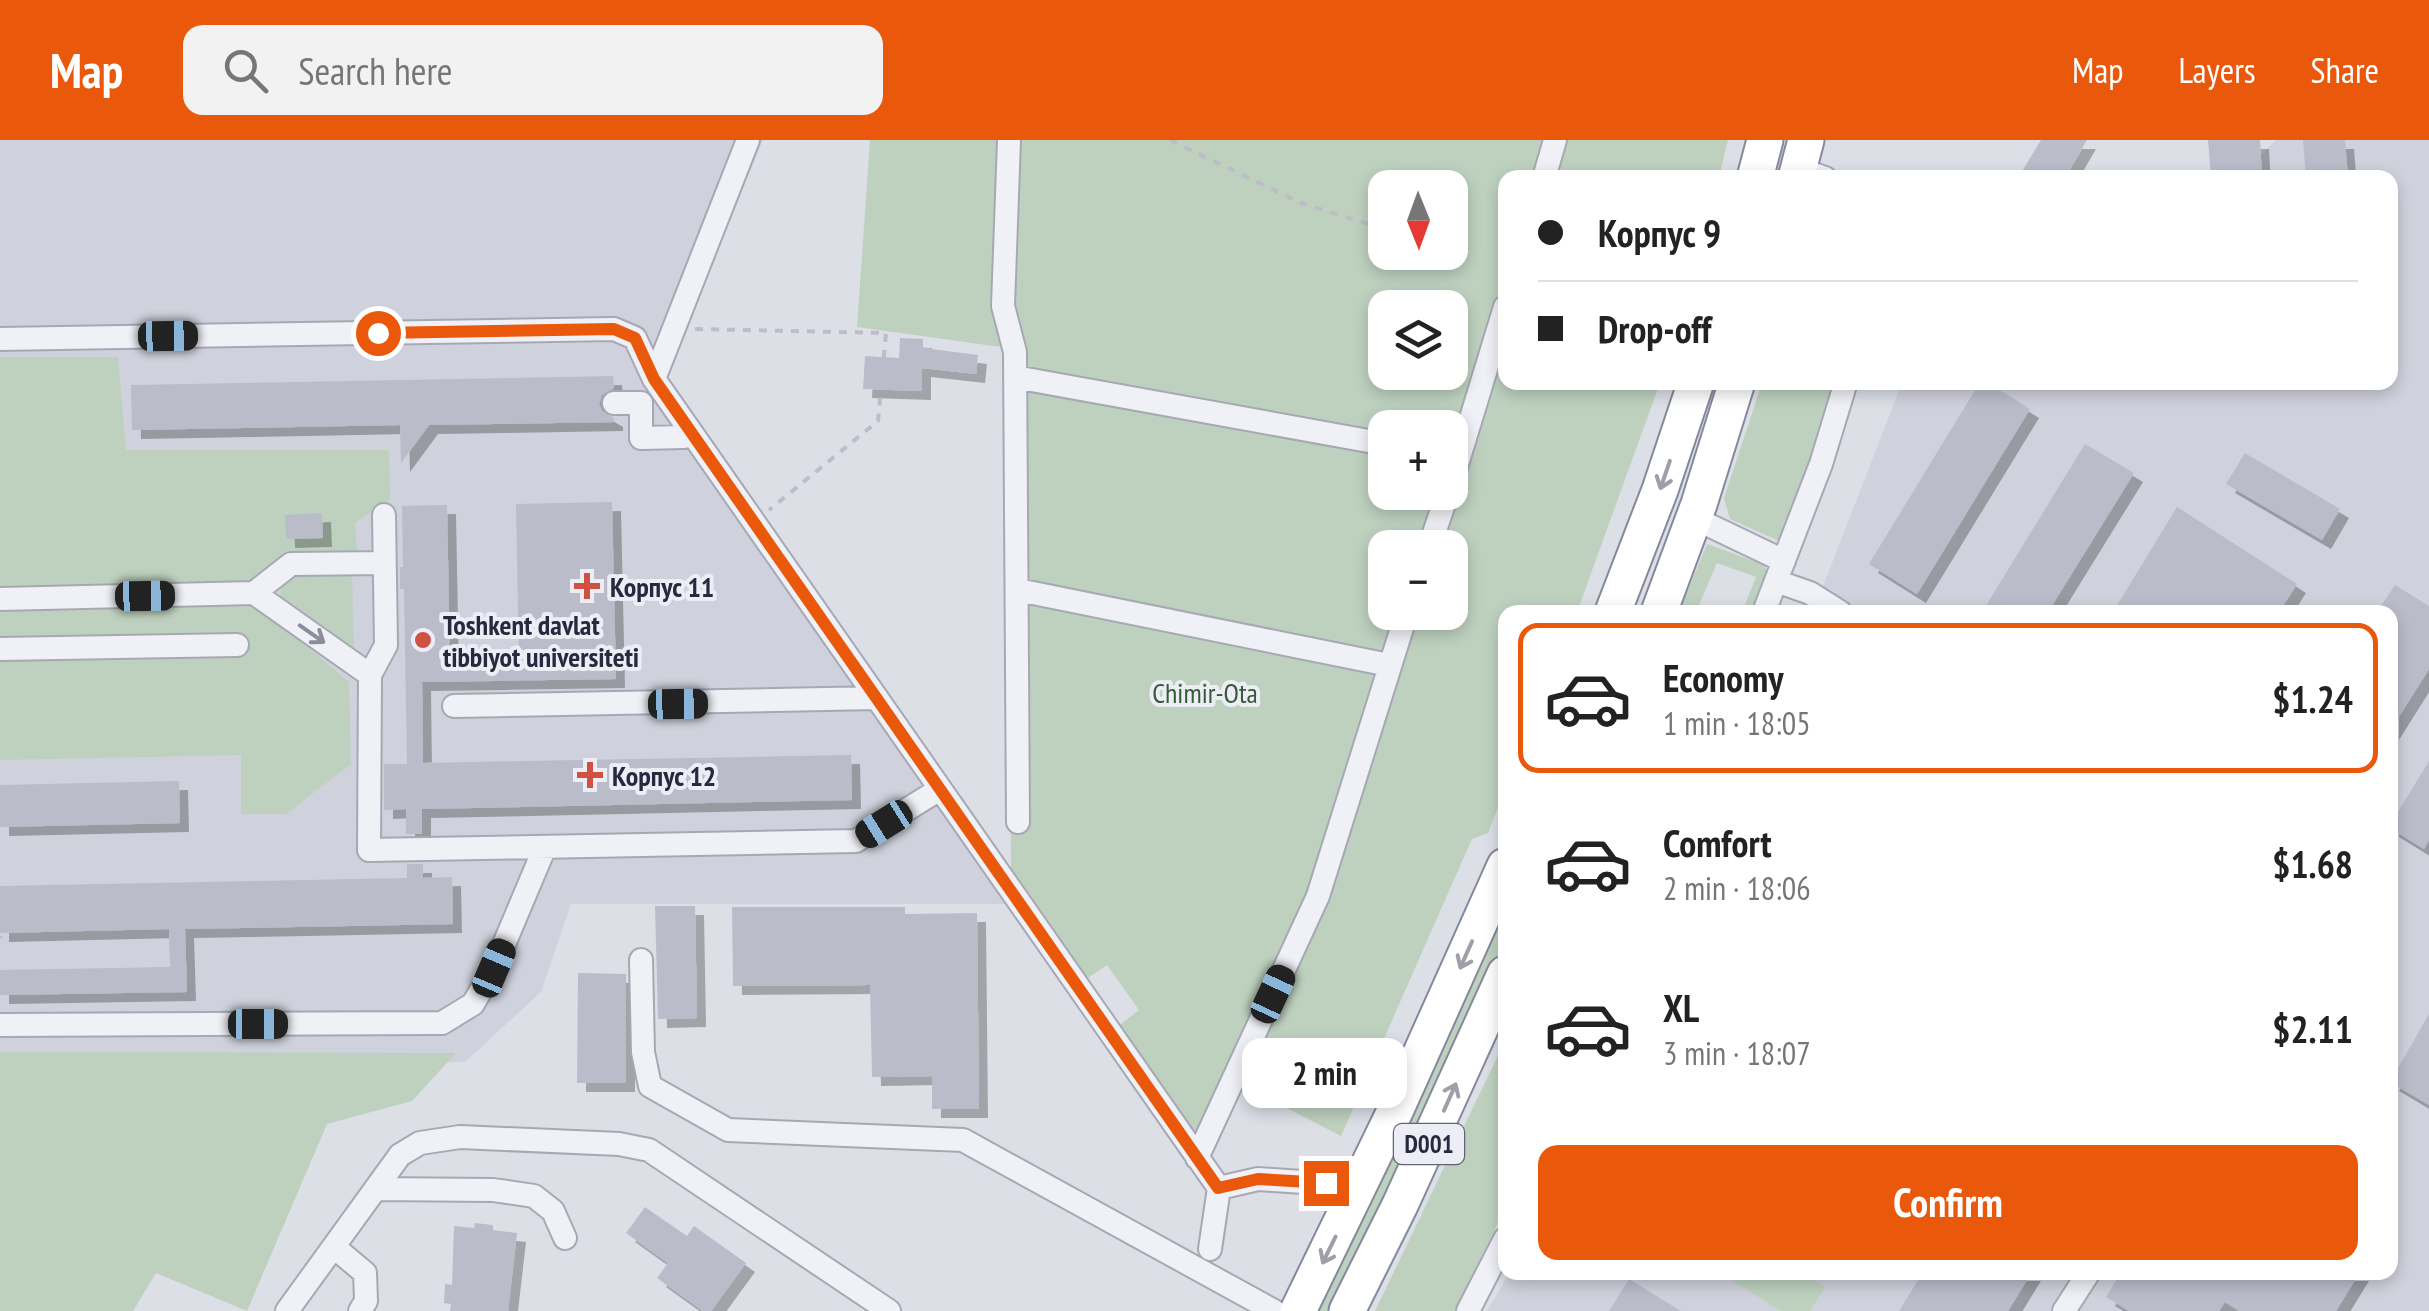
<!DOCTYPE html>
<html lang="en">
<head>
<meta charset="utf-8">
<style>
  :root { --surface:#fff; --page:#f2f2f2; --text:#222; --muted:#767676; --line:#e0e0e0; --accent:#ea580c }
  body { margin:0; font-family:"PT Sans Narrow",sans-serif; background:var(--page); color:var(--text); height:100vh; display:flex; flex-direction:column; font-size:38px; white-space:nowrap }
  * { box-sizing:border-box; margin:0 }
  p { font-size:32px; color:var(--muted) }
  .icon { flex:none; width:55px; height:55px; fill:none; stroke:currentColor; stroke-width:2; stroke-linecap:round; stroke-linejoin:round }
  .map { position:relative; flex:1; overflow:hidden }
  .drawer { position:absolute; left:1498px; top:465px; width:900px; height:675px; display:flex; flex-direction:column; background:var(--surface); border-radius:20px; box-shadow:0 5px 15px #0003 }
  .drawer>* { flex:none }
  .hud { position:absolute; left:1498px; top:30px; width:900px; height:220px; border-radius:20px; box-shadow:0 5px 15px #0003; display:grid; align-content:center; height:220px; padding:0 40px; background:var(--surface) }
  .needle { width:65px; rotate:179deg }
  .controls { position:absolute; left:1368px; top:30px; display:grid; gap:20px }
  .controls a { display:grid; place-items:center; width:100px; height:100px; border-radius:20px; background:var(--surface); box-shadow:0 5px 15px #0003; font-size:50px }
  .end { position:absolute; width:45px; height:45px; margin:-22px; border:12px solid #ea580c; background:#fff; box-shadow:0 0 0 5px #fff }
  .from { border-radius:50% }
  .bubble { position:absolute; height:70px; border-radius:20px; background:var(--surface); box-shadow:0 5px 15px #0003; font-size:32px; font-weight:700; line-height:70px; text-align:center }
  .car { position:absolute; width:30px; height:60px; margin:-30px -15px; border-radius:12px; box-shadow:0 0 8px 2px #0007; background:linear-gradient(#222 24%,#8ab4d8 0 40%,#222 0 76%,#8ab4d8 0 86%,#222 0) }
  .hud b { display:flex; align-items:center; gap:35px; height:95px; font-size:38px }
  .hud b+b { border-top:2px solid var(--line) }
  .hud i { width:25px; height:25px; background:var(--text) }
  ul { padding:18px 0 0; list-style:none }
  li { display:flex; align-items:center; gap:30px; height:150px; margin:0 20px 15px; padding:0 20px; border:5px solid transparent; border-radius:20px }
  li div { flex:1 }
  li b { display:block; font-size:38px }
  li em { font-style:normal; font-weight:700 }
  li.current { border-color:var(--accent) }
  li>.icon { width:90px; height:90px; stroke-width:1.5 }
  .action { display:flex; gap:20px; margin-top:auto; padding:20px 40px }
  .action a { flex:1; height:115px; border-radius:20px; background:var(--accent); color:#fff; font-size:40px; font-weight:700; line-height:115px; text-align:center }
  header { display:flex; align-items:center; gap:60px; box-sizing:border-box; height:140px; padding:0 50px; background:var(--accent); color:#fff }
  header strong { font-size:48px }
  nav { display:flex; gap:55px; margin-inline-start:auto; font-size:35px }
  .search { width:700px; height:90px; background:var(--page); display:flex; align-items:center; gap:25px; box-sizing:border-box; padding:0 35px; border-radius:20px; color:var(--muted); font-size:38px }
  .map>svg:first-child { display:block }
</style>
</head>
<body>
<header>
<strong>Map</strong>
<div class="search"><svg class="icon" aria-label="search" viewBox="0 0 24 24"><circle cx="10" cy="10" r="6"/><path d="M15 15l6 6"/></svg>Search here</div>
<nav><a>Map</a><a>Layers</a><a>Share</a></nav>
</header>
<div class="map">
<svg width="2429" height="1171" viewBox="0 0 2429 1171">
  <defs>
    <filter id="shadow"><feDropShadow dx="9" dy="9" stdDeviation="0" flood-color="#0004"/></filter>
  </defs>
  <rect width="100%" height="100%" fill="#dddfe7"/>
  <path fill="#cfd1dc" d="M0 0H763L664 236 1027 764H571L541 852 465 922 0 921Z
    M2276 0H2429V1171H1487L1510 1132H2390V472H1813L1902 243 2390 242V38L2240 37Z"/>
  <path fill="#bed1bf" fill-rule="evenodd" d="M870 0H1728L1719 37 1505 38V242L1660 243 1577 472H1505V650L1488 693 1472 699 1341 996 1242 945 1207 1016 1118 886 1139 870 1107 825 1085 840 1011 732 1008 208 857 187ZM1385 48H1450V112H1385ZM1385 168H1450V232H1385ZM1385 288H1450V352H1385ZM1385 408H1450V472H1385Z
    M0 217H118L126 310H389L390 360 355 383 357 411 285 413 256 441 0 449Z
    M1762 243H1836L1781 402 1730 379 1724 358Z
    M1707 404 1765 425 1768 438 1755 472H1742L1756 437 1717 423 1696 472H1679Z
    M352 432 354 511 280 459 281 445 290 435Z
    M256 464 349 542 351 624 286 674H241V615L0 620V469Z
    M1505 766V799L1415 1004 1332 1171H1316L1402 998Z
    M1505 901V1068L1455 1171H1375Z
    M0 912 456 913 412 961 327 984 247 1171 156 1133 133 1171H0Z
    M1739 1132 1802 1133 1825 1147 1810 1171H1781L1733 1141Z"/>
  <path fill="#bbbcca" filter="url(#shadow)" d="M2041 0H2087L2065 38H2018Z
    M2208 0H2260L2262 38H2211Z
    M2303 0H2345L2348 38H2306Z
    M900 198 923 199V208L978 215 976 234 922 228V251L863 249 865 216 899 218Z
    M613 236 614 248 602 255 599 264 602 271 614 278V282L429 285 401 323 400 285 132 290 131 245Z
    M1980 242H1987L2030 269 1917 454 1869 424Z
    M2085 304 2134 333 2048 472H1982Z
    M2245 313 2340 369 2322 400 2226 344Z
    M612 362 616 539 422 542 423 623 851 615 852 660 422 669V694H406V669L384 670V624H407L404 449H400V427H403L402 366 447 365 450 525 519 524 516 364Z
    M2177 367 2297 444 2279 472H2113Z
    M322 373 323 398 286 399 285 375Z
    M2395 445 2429 466V529L2390 591V472H2377Z
    M2429 621V700L2424 709 2390 688V685Z
    M179 641 180 683 0 687V645Z
    M407 724H423V738L452 737 453 784 185 789 187 852 0 855V830L170 827 169 789 0 793V746L407 738Z
    M655 766H695L697 878 658 879Z
    M732 767H905V774L977 773 979 969H932V936L872 937 870 845 733 846Z
    M578 833 626 834V943H577Z
    M2429 874V965L2390 942Z
    M645 1067 687 1096 694 1086 746 1123 711 1171H703L657 1138 668 1123 626 1093Z
    M475 1083 493 1085V1090L517 1093 508 1171H450L451 1164 444 1163 445 1144 452 1145 454 1086 474 1088Z
    M1923 1132H2032L2008 1171H1899Z
    M2121 1132H2360L2336 1171H2239L2225 1162 2219 1171H2129L2106 1157Z
    M1629 1139 1681 1171H1609Z"/>
  <g fill="none" stroke-linecap="round" stroke-linejoin="round">
    <defs>
      <path id="minor" d="M1009 0 1003 166 1015 212 1018 682
        M1799 29 1825 38
        M1544 38 1555 0
        M0 199 614 189 635 198 654 239 1219 1048 1210 1109
        M1015 237 1385 304
        M654 239 748 0
        M614 263H641V298L684 297 692 294
        M1450 347 1505 167
        M384 375 386 505 370 535 369 710 856 701 940 649
        M1694 378 1784 421
        M1429 408 1448 352
        M1776 441 1810 453 1840 472
        M1018 450 1389 525
        M254 453 370 535
        M0 459 254 453 291 424 384 423
        M1764 472 1821 324 1846 242
        M0 509 237 505
        M454 566 877 558
        M641 820 643 912 650 946 728 990 963 1000 1274 1171
        M0 885 442 883 473 864 494 828 545 707
        M1197 1018 1318 756 1407 472
        M1219 1048 1258 1039 1360 1046
        M376 1049 493 1050 534 1056 553 1071 565 1098
        M334 1107 365 1133 366 1161 360 1171
        M287 1171 400 1015 420 1003 460 997 619 1004 649 1010 889 1171
        M1468 1171 1505 1099
        M2064 1171 2089 1132"/>
      <path id="highway" d="M1755 38 1765 0
        M1796 38 1806 0
        M1613 472 1660 350 1696 242
        M1659 472 1699 364 1737 242
        M1298 1171 1396 969 1505 726
        M1347 1171 1400 1065 1505 834"/>
    </defs>
    <use href="#minor" stroke="#a6a8b4" stroke-width="26"/>
    <use href="#highway" stroke="#85889e" stroke-width="39"/>
    <path stroke="#bcbdc6" stroke-width="4" stroke-dasharray="8 8" stroke-linecap="butt" d="M1170 0 1301 63 1385 89
      M695 189 886 193 878 281 769 370
      M0 798 1 796"/>
    <use href="#minor" stroke="#f0f1f6" stroke-width="22"/>
    <use href="#highway" stroke="#fff" stroke-width="35"/>
  </g>
  <defs><path id="oneway-shaft" d="M-6 0H5M1.5-3L5.5 0L1.5 3" fill="none" stroke-width="1.6" stroke-linecap="round" stroke-linejoin="round" transform="scale(2.5)"/></defs>
  <g stroke="#9e9fa8">
    <use href="#oneway-shaft" transform="translate(1665 335) rotate(109)"/>
    <use href="#oneway-shaft" transform="translate(1466 815) rotate(114)"/>
    <use href="#oneway-shaft" transform="translate(1450 957) rotate(-66)"/>
    <use href="#oneway-shaft" transform="translate(1329 1110) rotate(116)"/>
  </g>
  <use stroke="#8c8d9a" href="#oneway-shaft" transform="translate(312 494) rotate(35)"/>
  <g fill="none" stroke-linecap="round" stroke-linejoin="round">
    <path stroke="#ea580c" stroke-width="12" d="M378 193 614 189 635 198 654 239 1218 1048 1258 1039 1326 1043"/>
  </g>
  <g fill="#ce5141" stroke="#edeef5" stroke-width="4">
    <path d="M582 431h10v10h10v10h-10v10h-10v-10h-10v-10h10z"/>
    <circle cx="423" cy="500" r="10"/>
    <path d="M585 620h10v10h10v10h-10v10h-10v-10h-10v-10h10z"/>
  </g>
  <g text-anchor="middle" dominant-baseline="central" stroke-width="8" stroke-linejoin="round" paint-order="stroke">
    <rect fill="#edeef5" stroke="#626475" stroke-width="2.5" x="1394" y="984" width="70" height="40" rx="8"/>
    <g font-size="25" font-weight="bold" fill="#27293e">
      <text x="1429" y="1004">D001</text>
    </g>
    <g font-size="28" font-weight="bold" fill="#27293e" stroke="#edeef5" text-anchor="start">
      <text x="610" y="446">Корпус 11</text>
      <text x="443" y="484">Toshkent davlat<tspan x="443" dy="32">tibbiyot universiteti</tspan></text>
      <text x="612" y="635">Корпус 12</text>
    </g>
    <g font-size="28" fill="#345a37" stroke="#edeef5">
      <text x="1205" y="552">Chimir-Ota</text>
    </g>
  </g>
</svg>
<div class="controls">
<a><svg class="needle" viewBox="-14 -14 28 28"><path d="M0-13l5 13h-10z" fill="#e53935"/><path d="M0 13l5-13h-10z" fill="#767676"/></svg></a>
<a><svg class="icon" aria-label="layers" viewBox="0 0 24 24"><path d="M12 4l9 5-9 5-9-5zM3 14l9 5 9-5"/></svg></a>
<a>+</a>
<a>−</a>
</div>
<i class="end from" style="left:378px;top:193px"></i>
<i class="end" style="left:1326px;top:1043px"></i>
<div class="bubble" style="left:1242px;top:898px;width:165px">2 min</div>
<i class="car" style="left:168px;top:196px;rotate:89deg"></i>
<i class="car" style="left:145px;top:456px;rotate:89deg"></i>
<i class="car" style="left:678px;top:564px;rotate:89deg"></i>
<i class="car" style="left:884px;top:684px;rotate:238deg"></i>
<i class="car" style="left:494px;top:828px;rotate:23deg"></i>
<i class="car" style="left:1273px;top:854px;rotate:25deg"></i>
<i class="car" style="left:258px;top:884px;rotate:90deg"></i>
<div class="hud">
<b><i class="from"></i>Корпус 9</b>
<b><i></i>Drop-off</b>
</div>
<section class="drawer">
<ul>
<li class="current"><svg class="icon" aria-label="car" viewBox="0 0 24 24"><path d="M5 17H2v-5l4-1 3-4h7l3 4 3 1v5h-3M9 17h6M6 11h13"/><circle cx="7" cy="17" r="2"/><circle cx="17" cy="17" r="2"/></svg><div><b>Economy</b><p>1 min · 18:05</p></div><em>$1.24</em></li>
<li><svg class="icon" aria-label="car" viewBox="0 0 24 24"><path d="M5 17H2v-5l4-1 3-4h7l3 4 3 1v5h-3M9 17h6M6 11h13"/><circle cx="7" cy="17" r="2"/><circle cx="17" cy="17" r="2"/></svg><div><b>Comfort</b><p>2 min · 18:06</p></div><em>$1.68</em></li>
<li><svg class="icon" aria-label="car" viewBox="0 0 24 24"><path d="M5 17H2v-5l4-1 3-4h7l3 4 3 1v5h-3M9 17h6M6 11h13"/><circle cx="7" cy="17" r="2"/><circle cx="17" cy="17" r="2"/></svg><div><b>XL</b><p>3 min · 18:07</p></div><em>$2.11</em></li>
</ul>
<div class="action"><a>Confirm</a></div>
</section>
</div>
</body>
</html>
